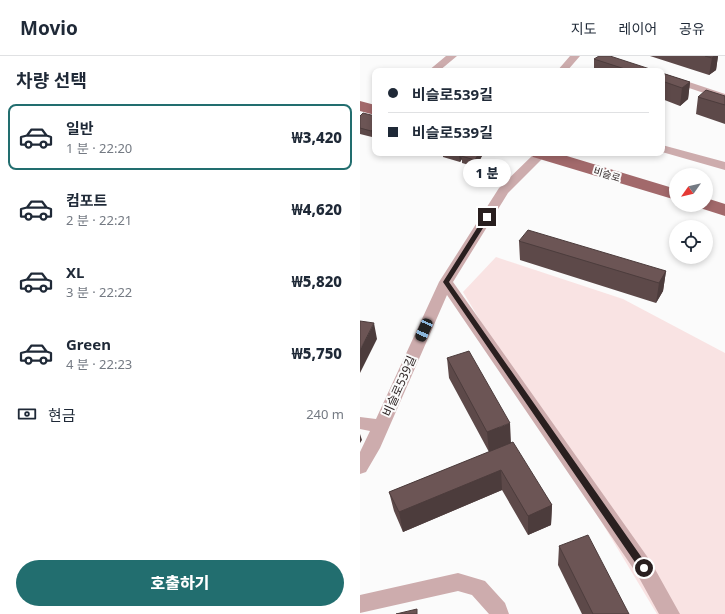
<!DOCTYPE html>
<html lang="ko">
<head>
<meta charset="utf-8">
<style>
  :root { --surface:#fff; --page:#f6f6f7; --text:#1f2937; --muted:#747a83; --line:#e0e1e3; --accent:#226e6f }
  body { margin:0; font-family:"Noto Sans","Noto Sans KR",sans-serif; background:var(--page); color:var(--text); height:100vh; display:flex; flex-direction:column; font-size:15px; white-space:nowrap }
  * { box-sizing:border-box; margin:0 }
  p { font-size:13px; color:var(--muted) }
  .icon { flex:none; width:22px; height:22px; fill:none; stroke:currentColor; stroke-width:2; stroke-linecap:round; stroke-linejoin:round }
  .map { position:relative; flex:1; overflow:hidden }
  .sheet { display:flex; flex-direction:column; background:var(--surface); width:360px }
  .sheet>* { flex:none }
  .top-card { position:absolute; left:12px; top:12px; width:293px; height:88px; border-radius:8px; box-shadow:0 2px 6px #0003; display:grid; align-content:center; height:88px; padding:0 16px; background:var(--surface) }
  .needle { width:26px; rotate:236deg }
  .tools { position:absolute; left:309px; top:112px; display:grid; gap:8px }
  .tools a { display:grid; place-items:center; width:44px; height:44px; border-radius:50%; background:var(--surface); box-shadow:0 2px 6px #0003; font-size:20px }
  .end { position:absolute; width:18px; height:18px; margin:-9px; border:5px solid #291f1f; background:#fff; box-shadow:0 0 0 2px #fff }
  .from { border-radius:50% }
  .bubble { position:absolute; height:28px; border-radius:14px; background:var(--surface); box-shadow:0 2px 6px #0003; font-size:13px; font-weight:800; line-height:28px; text-align:center }
  .car { position:absolute; width:12px; height:24px; margin:-12px -6px; border-radius:5px; box-shadow:0 0 3px 1px #0007; background:linear-gradient(#222 24%,#8ab4d8 0 40%,#222 0 76%,#8ab4d8 0 86%,#222 0) }
  .top-card b { display:flex; align-items:center; gap:14px; height:38px; font-size:15px }
  .top-card b+b { border-top:1px solid var(--line) }
  .top-card i { width:10px; height:10px; background:var(--text) }
  ul { padding:0; list-style:none }
  li { display:flex; align-items:center; gap:12px; height:66px; margin:0 8px 6px; padding:0 8px; border:2px solid transparent; border-radius:8px }
  li div { flex:1 }
  li b { display:block; font-size:15px }
  li em { font-style:normal; font-weight:800 }
  li.current { border-color:var(--accent) }
  li>.icon { width:36px; height:36px; stroke-width:1.5 }
  h2 { padding:0 16px; font-size:18px; line-height:48px }
  .pay { display:flex; align-items:center; gap:10px; height:44px; padding:0 16px; font-size:15px }
  .pay p { margin-inline-start:auto }
  .action { display:flex; gap:8px; margin-top:auto; padding:8px 16px }
  .action a { flex:1; height:46px; border-radius:24px; background:var(--accent); color:#fff; font-size:16px; font-weight:800; line-height:46px; text-align:center }
  header { display:flex; align-items:center; gap:24px; box-sizing:border-box; height:56px; padding:0 20px; background:var(--surface); border-bottom:1px solid var(--line) }
  header strong { font-size:19px }
  nav { display:flex; gap:22px; margin-inline-start:auto; font-size:14px }
  main { display:flex; flex:1; min-height:0 }
  .map>svg:first-child { display:block }
</style>
</head>
<body>
<header>
<strong>Movio</strong>
<nav><a>지도</a><a>레이어</a><a>공유</a></nav>
</header>
<main>
<section class="sheet">
<h2>차량 선택</h2>
<ul>
<li class="current"><svg class="icon" aria-label="car" viewBox="0 0 24 24"><path d="M5 17H2v-5l4-1 3-4h7l3 4 3 1v5h-3M9 17h6M6 11h13"/><circle cx="7" cy="17" r="2"/><circle cx="17" cy="17" r="2"/></svg><div><b>일반</b><p>1 분 · 22:20</p></div><em>₩3,420</em></li>
<li><svg class="icon" aria-label="car" viewBox="0 0 24 24"><path d="M5 17H2v-5l4-1 3-4h7l3 4 3 1v5h-3M9 17h6M6 11h13"/><circle cx="7" cy="17" r="2"/><circle cx="17" cy="17" r="2"/></svg><div><b>컴포트</b><p>2 분 · 22:21</p></div><em>₩4,620</em></li>
<li><svg class="icon" aria-label="car" viewBox="0 0 24 24"><path d="M5 17H2v-5l4-1 3-4h7l3 4 3 1v5h-3M9 17h6M6 11h13"/><circle cx="7" cy="17" r="2"/><circle cx="17" cy="17" r="2"/></svg><div><b>XL</b><p>3 분 · 22:22</p></div><em>₩5,820</em></li>
<li><svg class="icon" aria-label="car" viewBox="0 0 24 24"><path d="M5 17H2v-5l4-1 3-4h7l3 4 3 1v5h-3M9 17h6M6 11h13"/><circle cx="7" cy="17" r="2"/><circle cx="17" cy="17" r="2"/></svg><div><b>Green</b><p>4 분 · 22:23</p></div><em>₩5,750</em></li>
</ul>
<div class="pay"><svg class="icon" aria-label="cash" viewBox="0 0 24 24"><path d="M3 7h18v10H3z"/><circle cx="12" cy="12" r="2"/></svg>현금<p>240 m</p></div>
<div class="action"><a>호출하기</a></div>
</section>
<div class="map">
<svg width="365" height="558" viewBox="0 0 365 558">
  <rect width="100%" height="100%" fill="#fbfbfb"/>
  <path fill="#f9e3e3" d="M136 201 263 243 365 297V558H297L103 236Z"/>
  <g fill="none" stroke-linecap="round" stroke-linejoin="round">
    <path fill="#cdacad" fill-rule="evenodd" d="M86 0H97L79 15H68Z
      M210 0H220L207 15H197Z
      M302 17 365 38V44L302 23Z
      M302 89 365 106V114L302 96Z
      M175 97 187 98 148 137 93 226 291 506 320 558H299L277 518 87 239 20 392 6 416 0 418V396L10 375 0 373V361L16 363 79 226 139 132Z
      M98 517 125 525 145 547 149 558H129L112 539 98 535 0 557V539Z"/>
    <path fill="#a2696b" fill-rule="evenodd" d="M0 45 15 49V59L0 55Z
      M171 97H197L316 133V144L173 101Z
      M346 142 365 148V160L340 152 338 149H346Z"/>
  </g>
  <path fill="#5d4949" d="M290 0H358L356 14 349 19Z
    M234 3 296 15H234Z
    M302 17 330 26 328 43 320 50 302 43Z
    M365 40V68L336 58 338 41Z
    M0 60H15V82L14 79 12 81 0 78Z
    M70 97H123V98L116 111 102 107V103L100 106 83 101V100Z
    M159 185 306 215 303 235 296 247 160 204Z
    M87 302 151 387 192 449 191 469 168 479 142 434 43 476 34 455 29 436 129 396 89 322Z
    M199 490 269 558H222L198 509Z"/>
  <path fill="#4c3c3c" d="M354 0H358L356 14 349 19 352 2Z
    M330 26 328 43 320 50 322 32Z
    M13 73 14 79 12 81 11 75Z
    M101 97H107L101 100 102 103 100 106 99 99Z
    M119 97H123V98L116 111 115 104Z
    M306 215 303 235 296 247 299 227Z
    M14 267 17 283 0 317V294Z
    M150 367 151 387 129 396 127 376Z
    M0 378 2 384 0 387Z
    M141 414 142 434 43 476 39 456Z
    M192 449 191 469 168 479V460Z"/>
  <path fill="#6c5555" stroke="#4c3c3c" d="M239 0H250L296 15H271L234 3Z
    M345 0H354L352 2Z
    M302 17 330 26 322 32 302 25Z
    M346 34 365 40V49L338 41Z
    M3 57 15 60V71L11 75 0 72V60Z
    M90 97H101L99 99Z
    M104 97H119L115 104 101 100Z
    M168 174 306 215 299 227 159 185Z
    M0 265 14 267 0 294Z
    M109 295 150 367 127 376 87 302Z
    M153 386 192 449 168 460 141 414 39 456 29 436Z
    M228 479 269 558H233L199 490Z
    M57 553V558H36Z"/>
  <path fill="#291f1f" d="M127 159 130 161 89 226 287 509V515H281L83 226 124 161Z"/>
  <g text-anchor="middle" dominant-baseline="central" stroke-width="4" stroke-linejoin="round" paint-order="stroke">
    <g font-size="10" fill="#291f1f" stroke="#fbfbfb">
      <text transform="translate(247 118) rotate(17)">비슬로</text>
    </g>
    <g font-size="12" fill="#291f1f" stroke="#fbfbfb">
      <text transform="translate(39 330) rotate(-66)">비슬로539길</text>
    </g>
  </g>
</svg>
<div class="tools">
<a><svg class="needle" viewBox="-14 -14 28 28"><path d="M0-13l5 13h-10z" fill="#e53935"/><path d="M0 13l5-13h-10z" fill="#747a83"/></svg></a>
<a><svg class="icon" aria-label="locate" viewBox="0 0 24 24"><circle cx="12" cy="12" r="6"/><path d="M12 2v4M12 18v4M2 12h4M18 12h4"/></svg></a>
</div>
<i class="end from" style="left:284px;top:512px"></i>
<i class="end" style="left:127px;top:161px"></i>
<div class="bubble" style="left:103px;top:103px;width:48px">1 분</div>
<i class="car" style="left:64px;top:274px;rotate:204deg"></i>
<div class="top-card">
<b><i class="from"></i>비슬로539길</b>
<b><i></i>비슬로539길</b>
</div>
</div>
</main>
</body>
</html>
